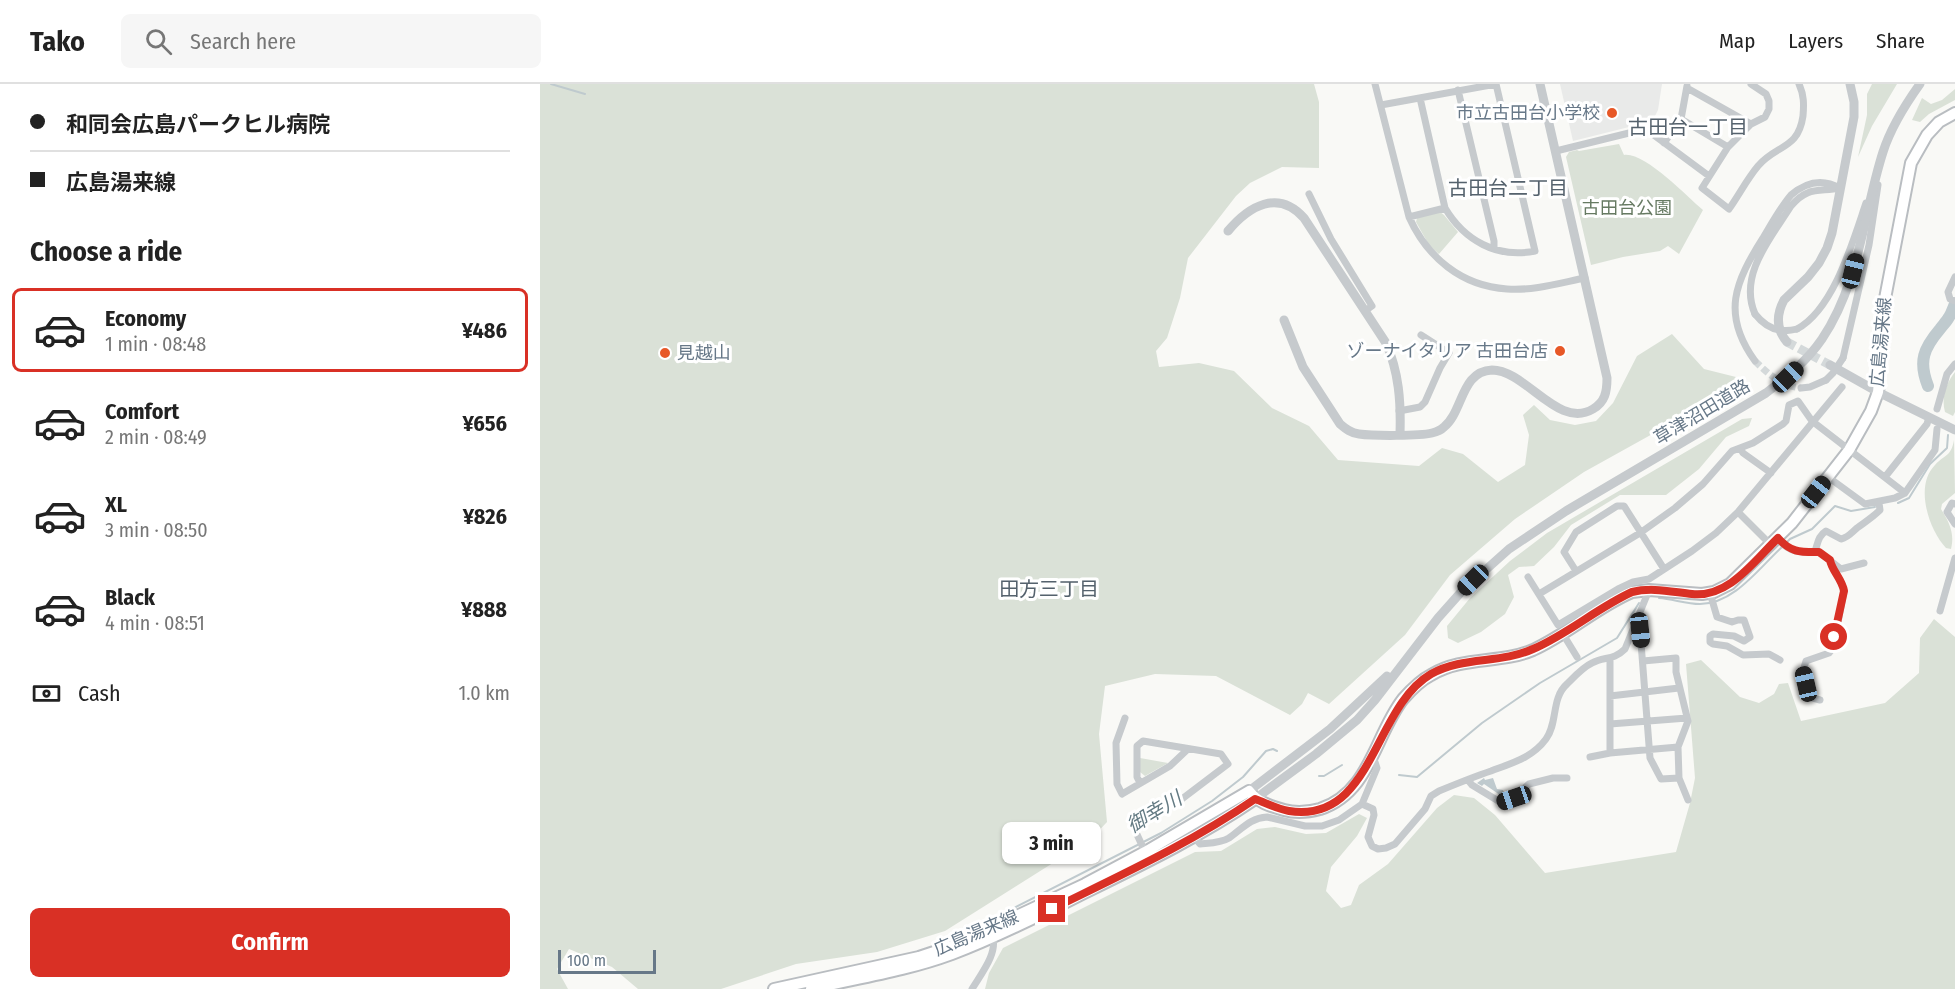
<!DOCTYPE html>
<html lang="en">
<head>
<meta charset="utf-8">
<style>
  :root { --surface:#fff; --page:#f6f6f6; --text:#222; --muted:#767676; --line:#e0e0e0; --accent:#d93025 }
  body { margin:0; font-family:"Fira Sans Condensed","Noto Sans JP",sans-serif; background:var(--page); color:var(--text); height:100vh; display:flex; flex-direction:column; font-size:22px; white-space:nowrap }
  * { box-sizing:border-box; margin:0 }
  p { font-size:20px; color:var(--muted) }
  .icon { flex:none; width:33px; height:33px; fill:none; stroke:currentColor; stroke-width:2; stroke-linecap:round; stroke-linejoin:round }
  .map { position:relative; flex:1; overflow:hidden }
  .drawer { display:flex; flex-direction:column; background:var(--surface); width:540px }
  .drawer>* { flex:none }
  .banner { display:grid; align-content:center; height:132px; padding:0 30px; background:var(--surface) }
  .scale { position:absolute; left:18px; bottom:15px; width:98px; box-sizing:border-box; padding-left:6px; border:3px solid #677888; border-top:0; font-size:16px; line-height:21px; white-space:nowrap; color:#677888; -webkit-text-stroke:4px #fff; paint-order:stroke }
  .end { position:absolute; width:27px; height:27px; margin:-14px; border:8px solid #d93025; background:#fff; box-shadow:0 0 0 3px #fff }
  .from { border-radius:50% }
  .bubble { position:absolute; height:42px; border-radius:9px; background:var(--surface); box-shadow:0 2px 4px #0004; font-size:20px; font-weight:700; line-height:42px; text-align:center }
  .car { position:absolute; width:18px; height:36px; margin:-18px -9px; border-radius:8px; box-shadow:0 0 4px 2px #0007; background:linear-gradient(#222 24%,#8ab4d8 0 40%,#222 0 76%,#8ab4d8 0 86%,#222 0) }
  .banner b { display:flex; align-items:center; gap:21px; height:57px; font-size:22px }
  .banner b+b { border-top:2px solid var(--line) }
  .banner i { width:15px; height:15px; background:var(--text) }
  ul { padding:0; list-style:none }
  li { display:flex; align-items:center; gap:18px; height:84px; margin:0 12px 9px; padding:0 18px; border:3px solid transparent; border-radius:9px }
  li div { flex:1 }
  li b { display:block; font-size:22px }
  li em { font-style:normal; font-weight:700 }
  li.current { border-color:var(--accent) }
  li>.icon { width:54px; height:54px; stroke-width:1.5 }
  h2 { padding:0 30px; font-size:27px; line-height:72px }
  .pay { display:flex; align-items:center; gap:15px; height:66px; padding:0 30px; font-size:22px }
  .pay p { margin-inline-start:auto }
  .button { display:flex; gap:12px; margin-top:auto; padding:12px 30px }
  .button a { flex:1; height:69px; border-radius:9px; background:var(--accent); color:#fff; font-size:24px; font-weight:700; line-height:69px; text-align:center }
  header { display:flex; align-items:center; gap:36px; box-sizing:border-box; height:84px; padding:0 30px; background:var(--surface); border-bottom:2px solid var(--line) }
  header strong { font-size:28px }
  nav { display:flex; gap:33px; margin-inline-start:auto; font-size:21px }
  .search { width:420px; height:54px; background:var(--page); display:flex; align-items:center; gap:15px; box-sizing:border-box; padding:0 21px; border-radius:9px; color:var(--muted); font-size:22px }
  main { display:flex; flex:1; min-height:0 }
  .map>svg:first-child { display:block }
</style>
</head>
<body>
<header>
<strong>Tako</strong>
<div class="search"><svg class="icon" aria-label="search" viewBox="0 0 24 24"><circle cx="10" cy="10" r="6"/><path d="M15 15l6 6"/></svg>Search here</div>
<nav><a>Map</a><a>Layers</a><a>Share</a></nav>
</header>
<main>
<section class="drawer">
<div class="banner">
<b><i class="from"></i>和同会広島パークヒル病院</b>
<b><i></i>広島湯来線</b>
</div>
<h2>Choose a ride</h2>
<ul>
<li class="current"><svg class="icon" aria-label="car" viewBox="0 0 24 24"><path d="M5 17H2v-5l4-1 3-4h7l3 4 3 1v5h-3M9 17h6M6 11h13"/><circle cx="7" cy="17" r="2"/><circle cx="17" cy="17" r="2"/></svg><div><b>Economy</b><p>1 min · 08:48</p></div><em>¥486</em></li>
<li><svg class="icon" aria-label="car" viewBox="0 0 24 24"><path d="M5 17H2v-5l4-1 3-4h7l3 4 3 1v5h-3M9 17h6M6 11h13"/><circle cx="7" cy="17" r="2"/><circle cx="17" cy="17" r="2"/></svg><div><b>Comfort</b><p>2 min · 08:49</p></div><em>¥656</em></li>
<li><svg class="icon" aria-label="car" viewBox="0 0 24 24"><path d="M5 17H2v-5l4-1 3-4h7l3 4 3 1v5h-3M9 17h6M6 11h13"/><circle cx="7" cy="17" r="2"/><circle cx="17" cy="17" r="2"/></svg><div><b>XL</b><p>3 min · 08:50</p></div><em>¥826</em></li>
<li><svg class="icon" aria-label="car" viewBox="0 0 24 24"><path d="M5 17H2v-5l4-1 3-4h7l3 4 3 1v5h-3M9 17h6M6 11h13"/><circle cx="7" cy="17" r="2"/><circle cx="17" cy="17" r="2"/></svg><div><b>Black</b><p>4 min · 08:51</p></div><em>¥888</em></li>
</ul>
<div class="pay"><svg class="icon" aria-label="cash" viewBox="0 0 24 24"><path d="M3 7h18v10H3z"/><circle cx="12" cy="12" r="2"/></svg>Cash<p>1.0 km</p></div>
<div class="button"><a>Confirm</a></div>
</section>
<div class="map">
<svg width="1415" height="905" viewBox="0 0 1415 905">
  <rect width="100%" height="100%" fill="#f9f9f6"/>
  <path fill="#e9eae9" d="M1020 0H1122L1118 26 1115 32 1109 38 1033 57Z"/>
  <path fill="#dae1d7" d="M0 0H774L779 18V84L742 83 710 99 696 112 648 174 640 214 627 254 616 267 619 283 659 279 694 287 732 324 769 342 798 376 879 382 902 364 923 370 958 398 985 381 989 351 983 331 994 321 1010 336 1035 341 1056 337 1073 319 1097 272 1132 250 1164 285 1200 294 1188 308 1044 388 975 435 910 491 865 551 789 620 768 609 762 620 750 631 676 592 615 590 565 602 559 650 567 738 551 755 405 847 337 868 256 880 181 905H98L72 883 29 865 17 885 28 905H0Z
    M1332 0H1357L1332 42 1318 73 1327 31V10Z
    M1415 5V16L1389 30 1380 38 1372 36 1382 14 1391 20 1402 16Z
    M1079 60 1084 71C1105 68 1146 112 1163 126L1139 170 1128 162 1120 167 1083 173 1051 181 1026 73 1029 68 1037 66 1039 67Z
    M900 128 904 131 918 148 899 170 889 161 876 138 877 134Z
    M1415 288V328L1413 332 1405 328C1401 314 1406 299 1415 288Z
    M1212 334 1209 342 1186 353 1159 385 1126 411H1080L1031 441 1014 463 994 482 979 483 968 491 974 513 965 530 941 548 918 559 908 554 907 542 930 514 970 477 1007 449 1202 335Z
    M1414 356 1415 409 1402 420 1401 425C1409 438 1415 449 1411 465L1406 464C1389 446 1374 402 1395 381 1405 370 1411 373 1414 356Z
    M1394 535 1415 553V905H445L449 889 463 864 655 768 681 767 717 745 735 743 766 750 786 749 819 730 827 734 817 752 791 783 786 807 801 824 811 821 819 801 848 780 897 724 914 711 934 714 955 731 1005 789 1136 768 1150 719 1155 694 1146 580 1161 576 1200 613 1219 619 1234 610 1239 600 1248 599 1261 637 1345 619 1379 589 1380 554Z
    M600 674 628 679 605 692 600 688Z"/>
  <path fill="#bfcace" d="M944 694 945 696 953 694 957 705 963 706 964 709 960 711 944 700 942 702 937 699Z"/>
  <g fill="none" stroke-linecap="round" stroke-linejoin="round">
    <path stroke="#bfcace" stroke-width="2" d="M11 0 45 10
      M1358 419 1369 414 1390 380 1407 364 1408 351
      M1246 459 1250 455 1272 445 1295 422 1311 427 1335 423
      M1119 514C1133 515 1146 520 1160 520 1194 520 1219 484 1242 463
      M859 691 877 693 942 639 1000 599 1077 554 1099 519
      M779 692H784L802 681
      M468 827 621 749 672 717 703 693 726 667 733 665 737 667"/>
    <path stroke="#bfcace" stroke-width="12" d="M1388 302C1378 277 1384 264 1400 245 1403 241 1407 237 1409 233 1412 229 1413 224 1415 220"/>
    <path stroke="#d4d9da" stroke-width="7" stroke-dasharray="7 3.5" stroke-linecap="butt" d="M1215 277C1228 290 1242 302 1261 304"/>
    <path stroke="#d4d9da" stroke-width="9" stroke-dasharray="9 4.5" stroke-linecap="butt" d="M1247 258 1290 281"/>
    <defs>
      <path id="primary" d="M234 905 379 873 415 861 545 800 605 768 709 707C717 718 730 722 744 726 755 729 769 728 780 725 830 709 835 651 863 615 871 606 881 596 891 591 922 572 960 580 993 566 1028 550 1057 523 1092 508L1109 506 1162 510 1174 508 1190 500 1252 439 1309 366 1331 327 1338 308 1341 278 1343 225 1371 79 1387 51 1399 38 1415 29
        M271 905C318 894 366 887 412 870 457 853 501 831 544 809 603 780 661 752 715 715"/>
    </defs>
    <use href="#primary" stroke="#b9bdc1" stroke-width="14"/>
    <path stroke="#c6cacd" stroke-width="7" d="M835 0 869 133C887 173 921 202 967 205 993 207 1020 199 1045 194
      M1211 0 1226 10 1229 17V25L1225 33 1211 40 1188 63 1162 104 1189 125C1199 111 1207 95 1218 82 1237 60 1258 66 1263 32 1264 20 1264 11 1259 0
      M1147 4 1211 40
      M918 6 954 157V164
      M841 21 956 0 995 167C957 175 924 156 905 124L880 14
      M1141 35 1188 63
      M1124 59 1141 35 1147 2
      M1016 67 1089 49H1111L1169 92
      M769 110 791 155 832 222 825 227
      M869 133 905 124
      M1415 193 1408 208 1410 215 1415 217
      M1215 230C1198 191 1231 154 1251 122 1268 102 1278 108 1300 104
      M1257 245C1294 225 1313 157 1326 119
      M1303 274 1329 161 1338 101
      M1215 277C1181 230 1195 198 1223 154 1232 139 1240 124 1251 111 1266 98 1282 94 1300 104
      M1261 304 1270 303 1286 296
      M1397 325 1407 290 1415 280
      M859 327 880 323 885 318 900 284 909 269 881 251
      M1200 364 1203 369 1231 389
      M1288 393 1325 420 1355 414 1365 409 1395 366 1397 345
      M1345 393 1387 340 1389 333
      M1415 420 1412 419 1407 428 1415 440
      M1198 428 1231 461
      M1238 455C1251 470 1261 468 1279 468L1301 485 1324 479
      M1275 467C1278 459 1278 452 1286 447L1301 455C1309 453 1311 449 1317 444 1325 438 1333 433 1340 426L1339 419
      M1036 487 1024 468 1036 448 1077 422H1084L1124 485
      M988 493 1018 541 1078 505 1093 498 1109 495 1152 467 1176 449 1198 428 1302 303
      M1170 509 1177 533 1192 538 1198 536H1204L1210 553 1204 557 1194 552 1173 550 1170 552V558L1173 560 1187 562 1203 571 1229 570 1240 576
      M999 510 1100 449 1135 424 1163 400 1192 367 1213 359 1243 340 1246 337 1249 321 1258 317 1272 337 1365 409
      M1400 527 1415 474
      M1095 542 1100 546 1110 674 1121 695 1139 694
      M1026 555 1037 573
      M1103 577 1136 574V588L1148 637 1138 663 1139 694 1148 716
      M1070 612 1139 604
      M1280 616 1269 613 1263 587 1266 577 1289 569 1293 564 1304 507C1302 495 1292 487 1290 476
      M585 634 576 659 577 700 582 710 630 682 648 665
      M1070 640 1147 634
      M1070 669V575
      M1050 673 1070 669 1138 663
      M928 696 932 701 960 718 974 713 989 700 1013 694H1027
      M600 699 597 693V662L603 657 681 670 688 680 634 721 594 744 606 770
      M822 720 833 725 834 731 828 753 832 762 838 765 846 764 855 760 885 725 891 712 899 707C916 700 933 693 951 687 972 679 992 674 1006 655 1018 639 1011 614 1027 600 1034 593 1043 583 1052 579 1064 572 1073 577 1085 565L1109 506
      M654 753 660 760C670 759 681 759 689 754 702 745 710 734 727 733L765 742H782L799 736 822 720 837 684 835 678 831 675
      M432 905C441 890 459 868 452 851"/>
    <path stroke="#c6cacd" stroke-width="9" d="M688 147C709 122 738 105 764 134L846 259C859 288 861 318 860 350
      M744 236 763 283 800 340C806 345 811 349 819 350 833 352 880 352 892 349 896 348 901 346 904 343 923 328 921 287 952 286 986 286 1018 346 1053 325 1065 318 1067 308 1067 294L1000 0
      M1247 258C1236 245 1236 231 1244 216L1268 193 1279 179 1287 164 1292 149 1314 33V18L1310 0
      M1290 281 1338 308 1415 346
      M709 707 790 645 847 592
      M715 715 776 670 817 636 835 616 898 534 922 507 969 465 1026 427 1226 309C1247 293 1267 277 1282 255 1320 199 1323 130 1343 68 1351 43 1365 21 1380 0"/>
    <use href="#primary" stroke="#fff" stroke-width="10"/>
    <path stroke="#c6cacd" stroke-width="7" d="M1215 230C1226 244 1239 250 1257 245
      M1286 296 1293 289 1303 274"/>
  </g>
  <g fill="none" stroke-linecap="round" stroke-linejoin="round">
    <path stroke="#d93025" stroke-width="8" d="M512 825C581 791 651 759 715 715 726 719 737 725 749 727 833 740 833 624 891 590 923 572 960 580 993 565 1028 550 1057 524 1092 508 1112 503 1132 508 1152 510 1189 514 1214 477 1238 454 1251 469 1261 468 1279 468L1290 476C1292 487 1302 495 1304 507L1294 553"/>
  </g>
  <g fill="#e75827" stroke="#fff" stroke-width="2">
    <circle cx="1072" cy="29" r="6"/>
    <circle cx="1020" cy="267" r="6"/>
    <circle cx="125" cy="269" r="6"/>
  </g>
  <g text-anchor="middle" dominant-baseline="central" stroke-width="6" stroke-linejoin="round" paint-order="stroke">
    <g font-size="18" fill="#677888" stroke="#fff" text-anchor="end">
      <text x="1060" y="29">市立古田台小学校</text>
      <text x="1008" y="267">ゾーナイタリア 古田台店</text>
      <text x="137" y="269" text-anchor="start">見越山</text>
    </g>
    <g font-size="18" fill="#667a62" stroke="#fff">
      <text x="1087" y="124">古田台公園</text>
    </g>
    <g font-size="18" fill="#677888" stroke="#fff">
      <text transform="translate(1341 258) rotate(-85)">広島湯来線</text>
      <text transform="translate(1162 328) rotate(-31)">草津沼田道路</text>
      <text transform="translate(436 849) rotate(-23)">広島湯来線</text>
    </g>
    <g font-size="20" fill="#55626d" stroke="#fff">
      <text x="1148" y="43">古田台一丁目</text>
      <text x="968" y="104">古田台二丁目</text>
      <text x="509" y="505">田方三丁目</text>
    </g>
    <g font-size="20" font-style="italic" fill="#637a83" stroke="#fff">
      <text transform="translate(614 728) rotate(-31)">御幸川</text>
    </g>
  </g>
</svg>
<div class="scale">100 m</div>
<i class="end from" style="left:1294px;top:553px"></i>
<i class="end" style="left:512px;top:825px"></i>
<div class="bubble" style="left:462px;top:738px;width:99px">3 min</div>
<i class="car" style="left:1313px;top:187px;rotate:14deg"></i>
<i class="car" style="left:1248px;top:293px;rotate:46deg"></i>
<i class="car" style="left:1276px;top:408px;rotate:38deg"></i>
<i class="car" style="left:933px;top:496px;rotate:226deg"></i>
<i class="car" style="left:1100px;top:546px;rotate:174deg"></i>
<i class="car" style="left:1266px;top:600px;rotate:347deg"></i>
<i class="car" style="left:974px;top:714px;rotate:251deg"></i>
</div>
</main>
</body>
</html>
